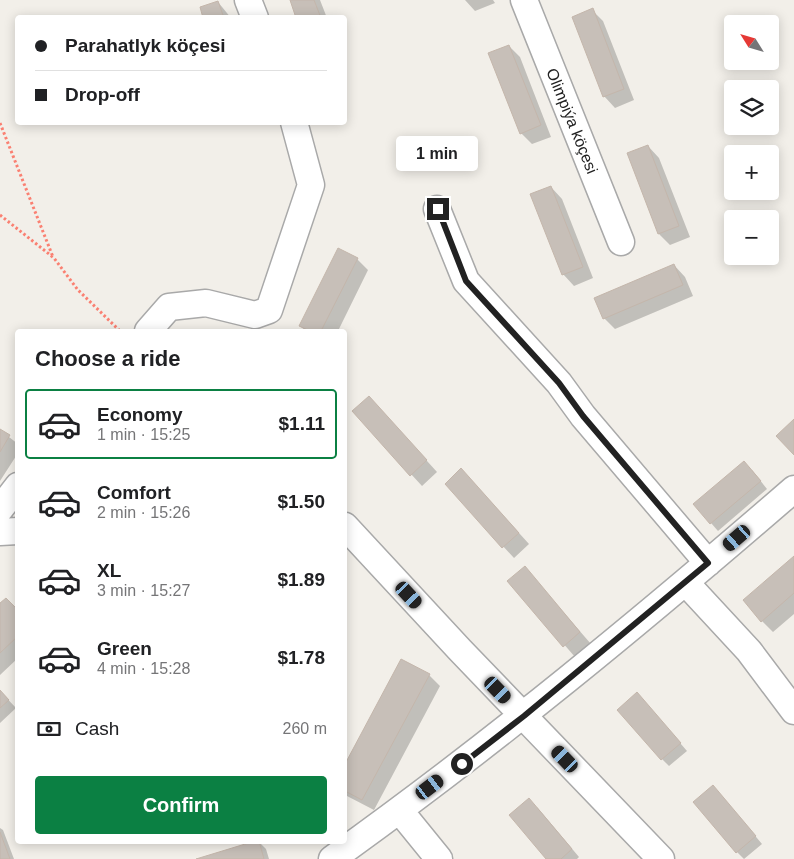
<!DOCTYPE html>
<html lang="en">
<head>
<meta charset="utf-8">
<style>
  :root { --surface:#fff; --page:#f2f2f2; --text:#202124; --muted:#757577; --line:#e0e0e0; --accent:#0b8043 }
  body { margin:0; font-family:Helvetica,sans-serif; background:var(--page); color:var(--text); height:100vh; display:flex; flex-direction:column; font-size:19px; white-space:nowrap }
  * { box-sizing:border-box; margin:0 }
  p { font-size:16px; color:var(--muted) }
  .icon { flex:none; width:28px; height:28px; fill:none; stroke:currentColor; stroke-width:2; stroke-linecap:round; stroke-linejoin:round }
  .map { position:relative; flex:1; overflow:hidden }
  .details { position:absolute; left:15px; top:329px; width:332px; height:515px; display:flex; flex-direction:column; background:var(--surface); border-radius:5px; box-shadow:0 2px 12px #0003 }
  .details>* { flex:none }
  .hud { position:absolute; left:15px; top:15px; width:332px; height:110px; border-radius:5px; box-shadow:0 2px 12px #0003; display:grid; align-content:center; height:110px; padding:0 20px; background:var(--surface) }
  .needle { width:32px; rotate:307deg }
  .controls { position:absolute; left:724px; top:15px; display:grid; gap:10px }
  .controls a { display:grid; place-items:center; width:55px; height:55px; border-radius:5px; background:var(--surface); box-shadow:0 2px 12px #0003; font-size:25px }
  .end { position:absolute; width:22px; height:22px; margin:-11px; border:6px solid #222; background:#fff; box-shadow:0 0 0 2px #fff }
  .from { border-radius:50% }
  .bubble { position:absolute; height:35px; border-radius:5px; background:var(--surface); box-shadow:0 2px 12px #0003; font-size:16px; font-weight:700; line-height:35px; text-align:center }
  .car { position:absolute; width:15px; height:30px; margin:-15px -8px; border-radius:6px; box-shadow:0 0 4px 1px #0007; background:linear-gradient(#222 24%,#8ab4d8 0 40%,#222 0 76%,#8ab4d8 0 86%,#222 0) }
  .hud b { display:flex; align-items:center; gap:18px; height:48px; font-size:19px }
  .hud b+b { border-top:1px solid var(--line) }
  .hud i { width:12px; height:12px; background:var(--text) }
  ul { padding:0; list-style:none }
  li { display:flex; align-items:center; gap:15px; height:70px; margin:0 10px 8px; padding:0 10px; border:2px solid transparent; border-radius:5px }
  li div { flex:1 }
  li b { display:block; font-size:19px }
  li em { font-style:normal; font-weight:700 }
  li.active { border-color:var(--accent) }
  li>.icon { width:45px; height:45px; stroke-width:1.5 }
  h2 { padding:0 20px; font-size:22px; line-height:60px }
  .pay { display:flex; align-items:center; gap:12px; height:55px; padding:0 20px; font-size:19px }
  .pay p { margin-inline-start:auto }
  .action { display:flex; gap:10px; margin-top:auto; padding:10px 20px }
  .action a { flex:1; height:58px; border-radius:5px; background:var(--accent); color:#fff; font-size:20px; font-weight:700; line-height:58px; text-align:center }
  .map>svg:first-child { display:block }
</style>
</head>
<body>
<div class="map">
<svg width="794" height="859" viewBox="0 0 794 859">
  <rect width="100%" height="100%" fill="#f2efe9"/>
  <path fill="#0003" d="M291 0H320L327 18H298Z
    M465 0H493L495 3 475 11Z
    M218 2 231 18H205Z
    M592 10 603 21 634 100 615 108 604 96Z
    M509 46 520 57 551 137 532 144 521 133Z
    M648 146 659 158 690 237 670 245 659 234 629 154Z
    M551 187 562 199 593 278 574 286 563 274Z
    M357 259 368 270 338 331H306L300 326Z
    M674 265 685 277 693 296 615 329 604 318Z
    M380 409 437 472 422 486 354 412Z
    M0 430 18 444V453L0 481Z
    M752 470 767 489 718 531 711 523Z
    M472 481 529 544 514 558 446 484Z
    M794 557V614L773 632 762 621Z
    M525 568 591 644 575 657 509 581Z
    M0 605 18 611V658L0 675Z
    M429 675 440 686 374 810 347 796 345 767Z
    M0 691 16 708 0 723Z
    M644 701 687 751 669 766 662 759Z
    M720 794 762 844 744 859 737 852Z
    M537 807 579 857 577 859H548Z
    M0 828 3 830 14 859H0Z
    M258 841 266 849 269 859H200Z"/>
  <path fill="#c7bfb8" stroke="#c4b6ab" d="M290 0H314L321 18H296Z
    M218 1 224 18H203L200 7Z
    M593 8 624 89 603 97 572 17Z
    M509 45 541 125 520 134 488 53Z
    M648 145 679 226 658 234 627 153Z
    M551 186 583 267 562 275 530 194Z
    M338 248 358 258 321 331H310L299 326Z
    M674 264 683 285 603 319 594 298Z
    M369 396 427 460 410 476 352 411Z
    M794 419V455L776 436Z
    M0 429 10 435 0 452Z
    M744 461 761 481 710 524 693 504Z
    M461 468 519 533 502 548 445 484Z
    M794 556V593L761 622 743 600Z
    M525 566 580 632 563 647 507 581Z
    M6 598 18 610V636L0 653V603Z
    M401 659 430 674 362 800 345 791V764Z
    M0 690 9 700 0 708Z
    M637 692 681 743 661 760 617 710Z
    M713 785 756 836 736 853 693 802Z
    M529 798 572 849 561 859H546L509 815Z
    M0 832 10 859H0Z
    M255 841H259L264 859H196Z"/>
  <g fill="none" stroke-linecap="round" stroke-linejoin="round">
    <defs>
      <path id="minor" d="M248 0 255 18
        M524 0 621 242
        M437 209 466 281 559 383 583 416 708 563
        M148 331 169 307 206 303 255 315 269 310 311 185 294 122
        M0 509 18 486
        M345 526 460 650 661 859
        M0 532 18 531
        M686 583 749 651 794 711
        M400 811 439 859
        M332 859C494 743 644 619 794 489"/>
    </defs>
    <use href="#minor" stroke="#a9a9a9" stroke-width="29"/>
    <path stroke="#fa8072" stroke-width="3" stroke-dasharray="2.5 2.5" stroke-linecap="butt" d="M0 123 53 257
      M0 215 54 258 78 290 120 331"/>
    <use href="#minor" stroke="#fff" stroke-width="26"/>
  </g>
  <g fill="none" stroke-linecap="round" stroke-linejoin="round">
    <path stroke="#222" stroke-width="6" d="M438 209 466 281 559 383 583 416 708 563 524 716 462 764"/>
  </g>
  <g text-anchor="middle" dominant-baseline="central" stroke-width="4" stroke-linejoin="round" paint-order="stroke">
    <g font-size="16" fill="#222" stroke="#fff">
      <text transform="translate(572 121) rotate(68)">Olimpiýa köçesi</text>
    </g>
  </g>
</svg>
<div class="controls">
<a><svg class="needle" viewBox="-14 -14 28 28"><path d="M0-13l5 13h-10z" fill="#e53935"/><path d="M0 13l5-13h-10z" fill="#757577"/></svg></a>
<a><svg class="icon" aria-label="layers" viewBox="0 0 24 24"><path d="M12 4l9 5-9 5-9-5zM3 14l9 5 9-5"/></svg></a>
<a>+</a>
<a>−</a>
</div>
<i class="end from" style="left:462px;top:764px"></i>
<i class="end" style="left:438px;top:209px"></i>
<div class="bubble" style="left:396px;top:136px;width:82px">1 min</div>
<i class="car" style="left:737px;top:538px;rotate:229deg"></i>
<i class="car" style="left:409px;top:595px;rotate:137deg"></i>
<i class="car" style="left:498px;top:690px;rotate:136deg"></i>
<i class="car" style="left:565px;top:759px;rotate:316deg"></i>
<i class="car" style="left:430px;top:787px;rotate:53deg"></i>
<div class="hud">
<b><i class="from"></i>Parahatlyk köçesi</b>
<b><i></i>Drop-off</b>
</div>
<section class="details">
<h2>Choose a ride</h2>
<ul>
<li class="active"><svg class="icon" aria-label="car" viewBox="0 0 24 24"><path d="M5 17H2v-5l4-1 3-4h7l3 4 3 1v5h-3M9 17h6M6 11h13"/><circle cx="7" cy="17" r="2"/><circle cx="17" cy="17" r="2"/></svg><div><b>Economy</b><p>1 min · 15:25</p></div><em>$1.11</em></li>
<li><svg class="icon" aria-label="car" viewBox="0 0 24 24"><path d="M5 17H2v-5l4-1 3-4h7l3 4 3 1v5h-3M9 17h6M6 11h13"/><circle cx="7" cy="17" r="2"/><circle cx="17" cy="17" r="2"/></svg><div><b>Comfort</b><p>2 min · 15:26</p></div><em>$1.50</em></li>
<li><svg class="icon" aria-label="car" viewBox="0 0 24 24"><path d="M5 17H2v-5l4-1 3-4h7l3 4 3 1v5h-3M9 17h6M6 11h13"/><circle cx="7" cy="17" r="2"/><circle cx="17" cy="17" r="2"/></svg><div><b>XL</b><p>3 min · 15:27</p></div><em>$1.89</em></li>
<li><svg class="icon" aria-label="car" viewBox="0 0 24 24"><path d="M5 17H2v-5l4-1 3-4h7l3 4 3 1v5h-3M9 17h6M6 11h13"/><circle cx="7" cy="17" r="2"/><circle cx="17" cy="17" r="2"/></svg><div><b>Green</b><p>4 min · 15:28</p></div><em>$1.78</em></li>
</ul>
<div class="pay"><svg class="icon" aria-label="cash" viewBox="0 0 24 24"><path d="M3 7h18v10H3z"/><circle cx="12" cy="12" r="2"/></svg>Cash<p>260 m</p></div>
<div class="action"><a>Confirm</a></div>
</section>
</div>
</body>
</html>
